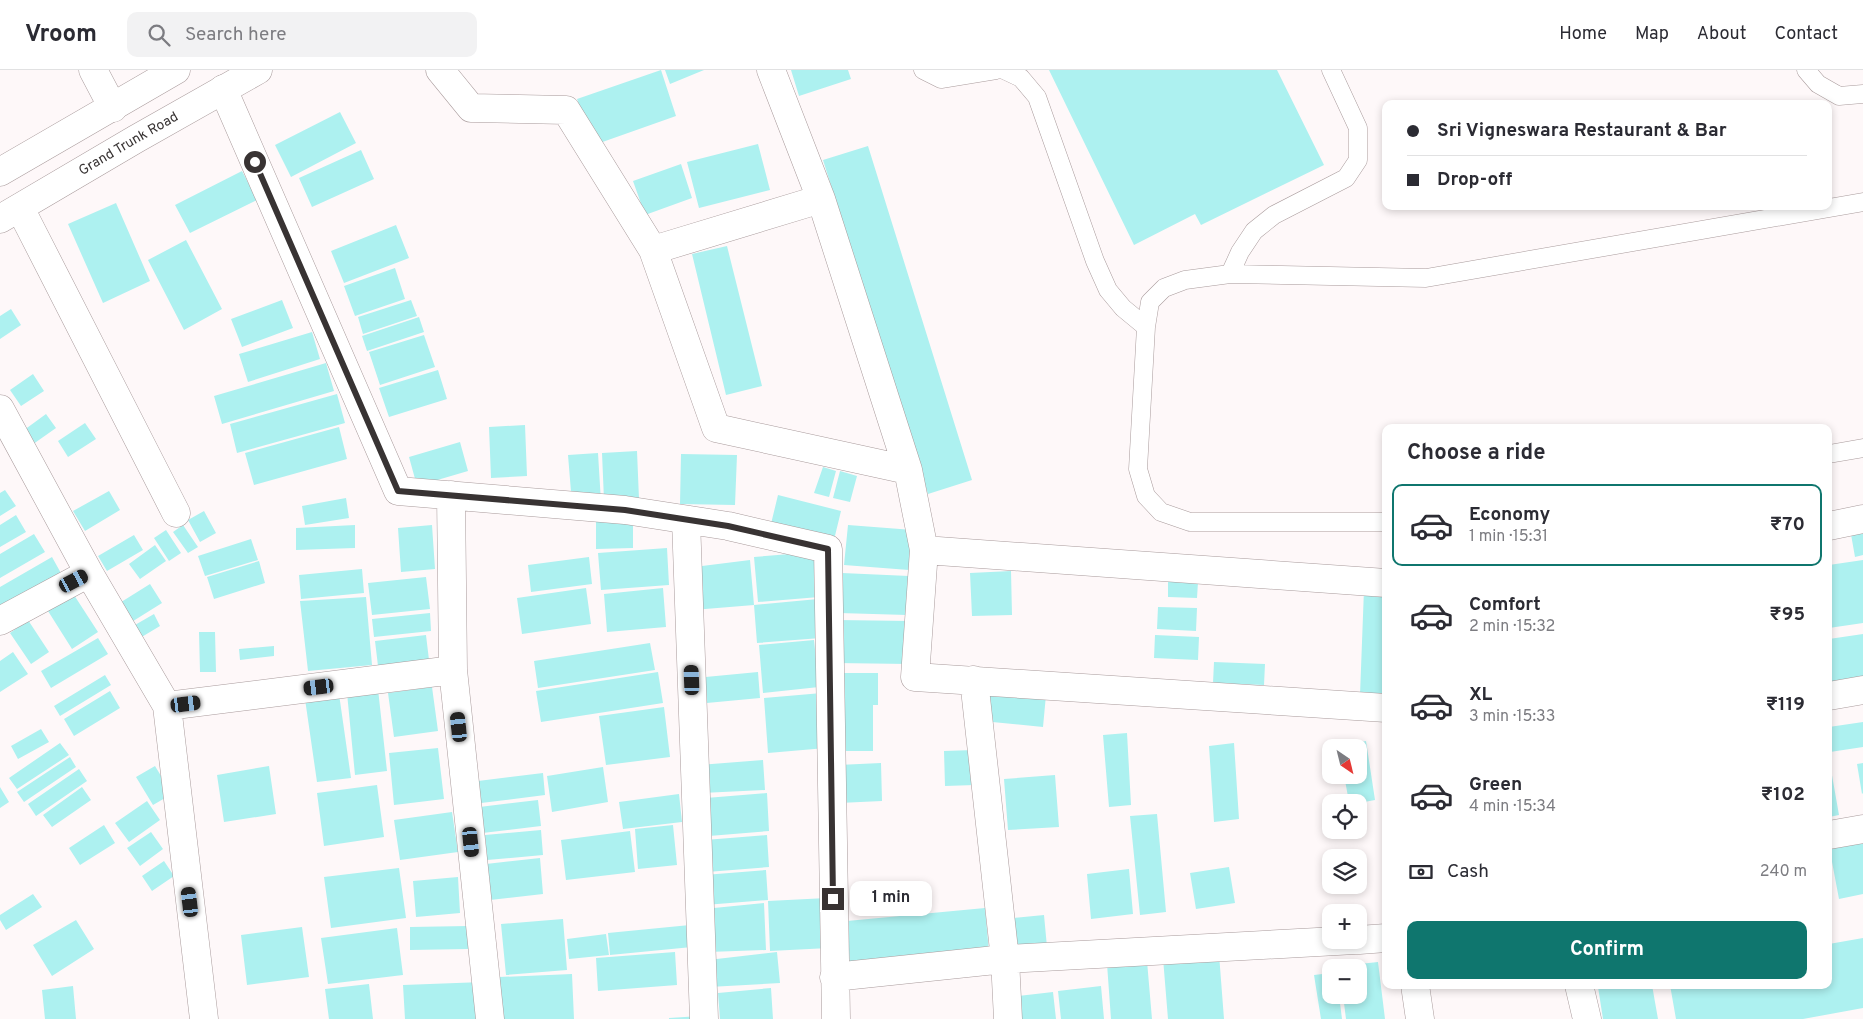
<!DOCTYPE html>
<html lang="en">
<head>
<meta charset="utf-8">
<style>
  :root { --surface:#fff; --page:#f2f2f3; --text:#2b2b33; --muted:#7c7c81; --line:#e1e1e2; --accent:#0f766e }
  body { margin:0; font-family:Overpass,sans-serif; background:var(--page); color:var(--text); height:100vh; display:flex; flex-direction:column; font-size:19px; white-space:nowrap }
  * { box-sizing:border-box; margin:0 }
  p { font-size:16px; color:var(--muted) }
  .icon { flex:none; width:28px; height:28px; fill:none; stroke:currentColor; stroke-width:2; stroke-linecap:round; stroke-linejoin:round }
  .map { position:relative; flex:1; overflow:hidden }
  .details { position:absolute; left:1382px; top:354px; width:450px; height:565px; display:flex; flex-direction:column; background:var(--surface); border-radius:10px; box-shadow:0 2px 8px #0003 }
  .details>* { flex:none }
  .guide { position:absolute; left:1382px; top:30px; width:450px; height:110px; border-radius:10px; box-shadow:0 2px 8px #0003; display:grid; align-content:center; height:110px; padding:0 25px; background:var(--surface) }
  .needle { width:32px; rotate:145deg }
  .tools { position:absolute; left:1322px; top:669px; display:grid; gap:10px }
  .tools a { display:grid; place-items:center; width:45px; height:45px; border-radius:10px; background:var(--surface); box-shadow:0 2px 8px #0003; font-size:25px }
  .end { position:absolute; width:22px; height:22px; margin:-11px; border:6px solid #383333; background:#fff; box-shadow:0 0 0 2px #fff }
  .from { border-radius:50% }
  .bubble { position:absolute; height:35px; border-radius:10px; background:var(--surface); box-shadow:0 2px 8px #0003; font-size:16px; font-weight:700; line-height:35px; text-align:center }
  .car { position:absolute; width:15px; height:30px; margin:-15px -8px; border-radius:6px; box-shadow:0 0 4px 1px #0007; background:linear-gradient(#222 24%,#8ab4d8 0 40%,#222 0 76%,#8ab4d8 0 86%,#222 0) }
  .guide b { display:flex; align-items:center; gap:18px; height:48px; font-size:19px }
  .guide b+b { border-top:1px solid var(--line) }
  .guide i { width:12px; height:12px; background:var(--text) }
  ul { padding:0; list-style:none }
  li { display:flex; align-items:center; gap:15px; height:82px; margin:0 10px 8px; padding:0 15px; border:2px solid transparent; border-radius:10px }
  li div { flex:1 }
  li b { display:block; font-size:19px }
  li em { font-style:normal; font-weight:700 }
  li.selected { border-color:var(--accent) }
  li>.icon { width:45px; height:45px; stroke-width:1.5 }
  h2 { padding:0 25px; font-size:22px; line-height:60px }
  .pay { display:flex; align-items:center; gap:12px; height:55px; padding:0 25px; font-size:19px }
  .pay p { margin-inline-start:auto }
  .cta { display:flex; gap:10px; margin-top:auto; padding:10px 25px }
  .cta a { flex:1; height:58px; border-radius:10px; background:var(--accent); color:#fff; font-size:20px; font-weight:700; line-height:58px; text-align:center }
  header { display:flex; align-items:center; gap:30px; box-sizing:border-box; height:70px; padding:0 25px; background:var(--surface); border-bottom:1px solid var(--line) }
  header strong { font-size:24px }
  nav { display:flex; gap:28px; margin-inline-start:auto; font-size:18px }
  .search { width:350px; height:45px; background:var(--page); display:flex; align-items:center; gap:12px; box-sizing:border-box; padding:0 18px; border-radius:10px; color:var(--muted); font-size:19px }
  .map>svg:first-child { display:block }
</style>
</head>
<body>
<header>
<strong>Vroom</strong>
<div class="search"><svg class="icon" aria-label="search" viewBox="0 0 24 24"><circle cx="10" cy="10" r="6"/><path d="M15 15l6 6"/></svg>Search here</div>
<nav><a>Home</a><a>Map</a><a>About</a><a>Contact</a></nav>
</header>
<div class="map">
<svg width="1863" height="949" viewBox="0 0 1863 949">
  <rect width="100%" height="100%" fill="#fef8f9"/>
  <path fill="#adf1f0" d="M661 0 676 46 594 75 577 29Z
    M665 0H704L670 14Z
    M791 0H848L851 9 799 26Z
    M1049 0H1277L1324 95 1201 155 1195 144 1134 175Z
    M340 42 356 73 291 107 275 75Z
    M758 74 770 120 699 138 687 92Z
    M868 76 972 410 928 424 823 90Z
    M361 80 374 109 312 137 299 108Z
    M681 94 692 128 645 145 633 111Z
    M242 101 257 130 190 163 175 135Z
    M116 133 150 211 103 233 68 154Z
    M396 155 409 188 344 213 331 181Z
    M186 170 222 239 184 260 148 190Z
    M727 176 762 316 726 325 692 184Z
    M395 198 405 229 355 246 344 216Z
    M282 230 293 258 242 277 231 249Z
    M411 230 417 246 363 264 358 247Z
    M11 239 21 255 0 269V246Z
    M419 247 424 262 367 281 362 266Z
    M312 262 320 289 248 312 239 284Z
    M424 265 435 297 380 315 369 282Z
    M326 293 334 321 222 354 214 326Z
    M438 300 447 329 389 347 379 318Z
    M33 304 44 321 21 336 10 320Z
    M337 324 345 353 237 383 230 354Z
    M46 344 56 358 29 377 20 363Z
    M85 353 96 369 68 387 58 371Z
    M525 355 527 406 491 408 489 357Z
    M339 357 347 389 254 415 245 383Z
    M460 372 468 401 417 416 409 387Z
    M637 381 639 429 604 430 602 383Z
    M598 383 601 432 572 434 568 385Z
    M681 384 737 385 735 435 680 434Z
    M823 397 836 401 829 427 814 423Z
    M840 401 857 406 850 432 833 428Z
    M5 420 16 436 0 446V423Z
    M109 421 120 440 85 461 73 441Z
    M778 425 841 441 833 474 770 458Z
    M346 428 349 448 305 455 302 436Z
    M204 441 216 463 200 472 188 450Z
    M16 445 26 462 0 477V455Z
    M596 447H633V478L596 479Z
    M1863 450V485L1855 487 1849 453Z
    M183 455 198 477 188 483 173 462Z
    M355 455V478L296 480V458Z
    M432 455 435 499 401 502 398 458Z
    M848 455 913 460 909 500 844 495Z
    M166 460 181 483 169 491 154 468Z
    M34 464 45 482 0 508V484Z
    M134 465 143 480 107 501 98 486Z
    M251 469 258 490 205 506 198 486Z
    M155 475 166 491 140 509 129 494Z
    M667 478 669 515 601 520 598 483Z
    M815 482 819 527 758 532 754 487Z
    M52 487 62 505 0 536V517Z
    M589 487 592 514 531 522 528 495Z
    M750 490 754 535 693 540 694 497Z
    M1863 490V553L1829 558V495Z
    M259 491 265 513 214 529 207 507Z
    M362 499 364 523 301 529 299 505Z
    M1011 501 1012 545 972 546 970 503Z
    M842 503 909 506 907 545 839 543Z
    M426 507 430 539 372 545 368 513Z
    M1168 511 1198 512 1197 528 1168 527Z
    M150 514 162 533 130 553 118 534Z
    M586 518 591 554 522 564 517 528Z
    M663 518 666 557 607 562 604 524Z
    M1364 519H1386V626L1360 625Z
    M74 525 98 562 72 579 48 541Z
    M366 527 372 595 308 601 300 531Z
    M818 529 821 568 757 573 754 535Z
    M1158 537 1197 538 1196 561 1157 559Z
    M430 543 431 561 374 567 372 549Z
    M154 544 160 556 135 571 128 559Z
    M28 550 49 582 31 594 10 563Z
    M836 550 910 551 909 594 835 593Z
    M199 562H215L216 602H200Z
    M1863 564V618L1829 623V569Z
    M426 565 429 590 378 596 375 571Z
    M1155 565 1199 567 1198 590 1154 588Z
    M98 568 108 584 51 618 41 601Z
    M814 570 819 617 763 623 759 575Z
    M650 573 655 600 538 618 534 591Z
    M274 576V586L240 590 239 579Z
    M13 582 28 604 0 622V591Z
    M1214 592 1265 594 1264 615 1213 613Z
    M658 602 663 633 541 652 536 621Z
    M758 602 760 628 696 634 695 608Z
    M840 603H878V635H873V681H841Z
    M105 605 111 615 60 646 54 636Z
    M432 617 438 661 394 667 388 623Z
    M378 619 387 701 355 705 347 623Z
    M985 619 1046 625 1043 657 982 651Z
    M110 621 120 638 74 666 64 649Z
    M822 623 826 678 768 683 764 628Z
    M339 624 351 708 317 712 305 629Z
    M664 637 670 687 606 695 599 646Z
    M1863 652V677L1830 682 1829 657Z
    M41 659 49 672 18 689 11 676Z
    M1127 663 1131 735 1109 737 1103 665Z
    M1366 671 1375 730 1359 733 1349 732 1344 705H1359V678H1339V676Z
    M60 673 69 685 17 719 9 708Z
    M1234 673 1239 749 1214 752 1209 676Z
    M438 678 444 729 394 735 389 683Z
    M974 680 975 715 945 716 944 681Z
    M70 687 76 697 24 732 17 722Z
    M763 690 765 720 702 723 699 695Z
    M881 693 882 731 839 733 838 695Z
    M1863 693V723L1862 724 1857 694Z
    M1829 694H1830L1839 745 1829 747Z
    M155 696 172 724 153 735 136 707Z
    M269 696 276 744 224 752 217 705Z
    M603 697 608 732 552 742 547 706Z
    M79 699 87 711 36 746 28 734Z
    M543 703 545 725 481 733 478 711Z
    M1055 705 1059 757 1008 760 1004 709Z
    M377 715 384 767 324 776 317 723Z
    M0 717 9 732 0 738Z
    M82 717 91 730 52 757 43 745Z
    M767 723 769 761 709 766 706 728Z
    M679 724 682 752 623 759 619 732Z
    M538 730 541 756 474 764 471 738Z
    M147 731 160 750 129 772 115 753Z
    M452 742 458 782 400 790 394 750Z
    M1157 744 1166 842 1140 845 1130 746Z
    M104 755 115 773 80 795 69 778Z
    M673 755 677 795 638 799 635 759Z
    M541 760 543 785 487 790 485 765Z
    M630 761 635 802 566 810 561 770Z
    M151 762 163 779 140 796 127 778Z
    M767 765 769 797 707 802 705 770Z
    M1863 769V824L1839 829 1829 776Z
    M540 788 543 824 490 830 486 794Z
    M164 791 174 806 152 821 142 806Z
    M1229 797 1235 833 1196 839 1190 803Z
    M399 798 406 848 331 858 324 807Z
    M1129 799 1133 844 1091 849 1087 804Z
    M766 800 768 830 705 835 704 805Z
    M458 807 460 843 416 847 413 811Z
    M33 824 42 837 6 860 0 850V845Z
    M827 828 829 878 770 881 768 831Z
    M764 833 766 880 708 882 704 839Z
    M985 838 989 882 850 895 847 851Z
    M1044 845 1047 877 1016 880 1013 848Z
    M563 849 567 900 506 905 501 854Z
    M76 850 94 879 52 906 33 875Z
    M690 855 692 877 610 885 608 863Z
    M468 856V879L410 880V857Z
    M302 857 309 907 247 915 241 865Z
    M397 858 403 905 328 914 321 868Z
    M606 864 609 885 569 889 567 869Z
    M1863 868V938L1803 949H1676L1670 915H1829V874Z
    M675 882 677 915 598 921 596 888Z
    M777 882 780 913 709 917 708 890Z
    M1219 884 1224 949H1168L1163 888Z
    M1147 891 1152 949H1111L1107 894Z
    M1378 892 1385 949H1346L1343 925H1359V898L1341 896Z
    M1331 903V925H1339L1342 949H1321L1314 905Z
    M572 904 574 949H501L499 907Z
    M483 912 484 949H405L403 915Z
    M369 914 373 949H329L325 919Z
    M1608 915H1652L1658 949H1603L1598 917Z
    M73 916 76 949H45L42 920Z
    M1101 916 1104 949H1061L1058 921Z
    M771 918 773 949H720L718 923Z
    M1053 922 1056 949H1012L1010 927Z
    M700 946V949H669V948Z"/>
  <g fill="none" stroke-linecap="round" stroke-linejoin="round">
    <defs>
      <path id="lane" d="M923 0 941 9 996 0
        M1004 0 1021 8 1037 27 1095 191 1108 220 1123 238 1146 257
        M1806 0 1818 14 1839 26 1863 24
        M1230 204 1240 182 1254 161 1274 145 1346 108 1358 90V58L1331 0
        M1829 384 1863 378
        M1386 452H1190L1161 442 1146 426 1138 399 1146 257 1150 232 1164 218 1185 210 1230 204 1426 208 1863 132"/>
      <path id="street" d="M93 0 113 38
        M440 0 471 38 566 40 653 180
        M771 0 821 129 908 400 924 480 915 607 1386 638
        M223 19 398 421 625 440 728 456 828 479 836 949
        M821 129 653 180 716 358 908 400
        M20 138 176 443
        M0 339 89 503 0 551
        M451 425 453 600
        M686 450 704 949
        M1829 456 1863 449
        M924 480 1386 513
        M89 503 167 636 204 949
        M974 610 1005 889 1008 949
        M1829 626 1863 620
        M167 636 453 600 490 949
        M1829 765 1863 759
        M1359 870 1386 868
        M834 907 1005 889 1355 870
        M1415 915 1420 949
        M1579 915 1587 949"/>
      <g id="secondary">
        <path d="M0 102 176 0"/>
        <path id="s1" d="M0 149 136 69 258 0"/>
      </g>
    </defs>
    <use href="#lane" stroke="#a99b9c" stroke-width="19"/>
    <use href="#street" stroke="#a99b9c" stroke-width="29"/>
    <use href="#secondary" stroke="#a99b9c" stroke-width="29"/>
    <use href="#lane" stroke="#fff" stroke-width="18"/>
    <use href="#street" stroke="#fff" stroke-width="28"/>
    <use href="#secondary" stroke="#fff" stroke-width="28"/>
  </g>
  <g fill="none" stroke-linecap="round" stroke-linejoin="round">
    <path stroke="#383333" stroke-width="6" d="M255 92 398 421 625 440 728 456 828 479 833 829"/>
  </g>
  <g text-anchor="middle" dominant-baseline="central" stroke-width="5" stroke-linejoin="round" paint-order="stroke">
    <g font-size="14" fill="#383333" stroke="#fff">
      <text stroke="none"><textPath href="#s1" startOffset="149">Grand Trunk Road</textPath></text>
    </g>
  </g>
</svg>
<div class="tools">
<a><svg class="needle" viewBox="-14 -14 28 28"><path d="M0-13l5 13h-10z" fill="#e53935"/><path d="M0 13l5-13h-10z" fill="#7c7c81"/></svg></a>
<a><svg class="icon" aria-label="locate" viewBox="0 0 24 24"><circle cx="12" cy="12" r="6"/><path d="M12 2v4M12 18v4M2 12h4M18 12h4"/></svg></a>
<a><svg class="icon" aria-label="layers" viewBox="0 0 24 24"><path d="M12 4l9 5-9 5-9-5zM3 14l9 5 9-5"/></svg></a>
<a>+</a>
<a>−</a>
</div>
<i class="end from" style="left:255px;top:92px"></i>
<i class="end" style="left:833px;top:829px"></i>
<div class="bubble" style="left:850px;top:811px;width:82px">1 min</div>
<i class="car" style="left:74px;top:511px;rotate:62deg"></i>
<i class="car" style="left:692px;top:610px;rotate:358deg"></i>
<i class="car" style="left:319px;top:617px;rotate:263deg"></i>
<i class="car" style="left:186px;top:634px;rotate:83deg"></i>
<i class="car" style="left:459px;top:657px;rotate:354deg"></i>
<i class="car" style="left:471px;top:772px;rotate:174deg"></i>
<i class="car" style="left:190px;top:832px;rotate:353deg"></i>
<div class="guide">
<b><i class="from"></i>Sri Vigneswara Restaurant &amp; Bar</b>
<b><i></i>Drop-off</b>
</div>
<section class="details">
<h2>Choose a ride</h2>
<ul>
<li class="selected"><svg class="icon" aria-label="car" viewBox="0 0 24 24"><path d="M5 17H2v-5l4-1 3-4h7l3 4 3 1v5h-3M9 17h6M6 11h13"/><circle cx="7" cy="17" r="2"/><circle cx="17" cy="17" r="2"/></svg><div><b>Economy</b><p>1 min · 15:31</p></div><em>₹70</em></li>
<li><svg class="icon" aria-label="car" viewBox="0 0 24 24"><path d="M5 17H2v-5l4-1 3-4h7l3 4 3 1v5h-3M9 17h6M6 11h13"/><circle cx="7" cy="17" r="2"/><circle cx="17" cy="17" r="2"/></svg><div><b>Comfort</b><p>2 min · 15:32</p></div><em>₹95</em></li>
<li><svg class="icon" aria-label="car" viewBox="0 0 24 24"><path d="M5 17H2v-5l4-1 3-4h7l3 4 3 1v5h-3M9 17h6M6 11h13"/><circle cx="7" cy="17" r="2"/><circle cx="17" cy="17" r="2"/></svg><div><b>XL</b><p>3 min · 15:33</p></div><em>₹119</em></li>
<li><svg class="icon" aria-label="car" viewBox="0 0 24 24"><path d="M5 17H2v-5l4-1 3-4h7l3 4 3 1v5h-3M9 17h6M6 11h13"/><circle cx="7" cy="17" r="2"/><circle cx="17" cy="17" r="2"/></svg><div><b>Green</b><p>4 min · 15:34</p></div><em>₹102</em></li>
</ul>
<div class="pay"><svg class="icon" aria-label="cash" viewBox="0 0 24 24"><path d="M3 7h18v10H3z"/><circle cx="12" cy="12" r="2"/></svg>Cash<p>240 m</p></div>
<div class="cta"><a>Confirm</a></div>
</section>
</div>
</body>
</html>
